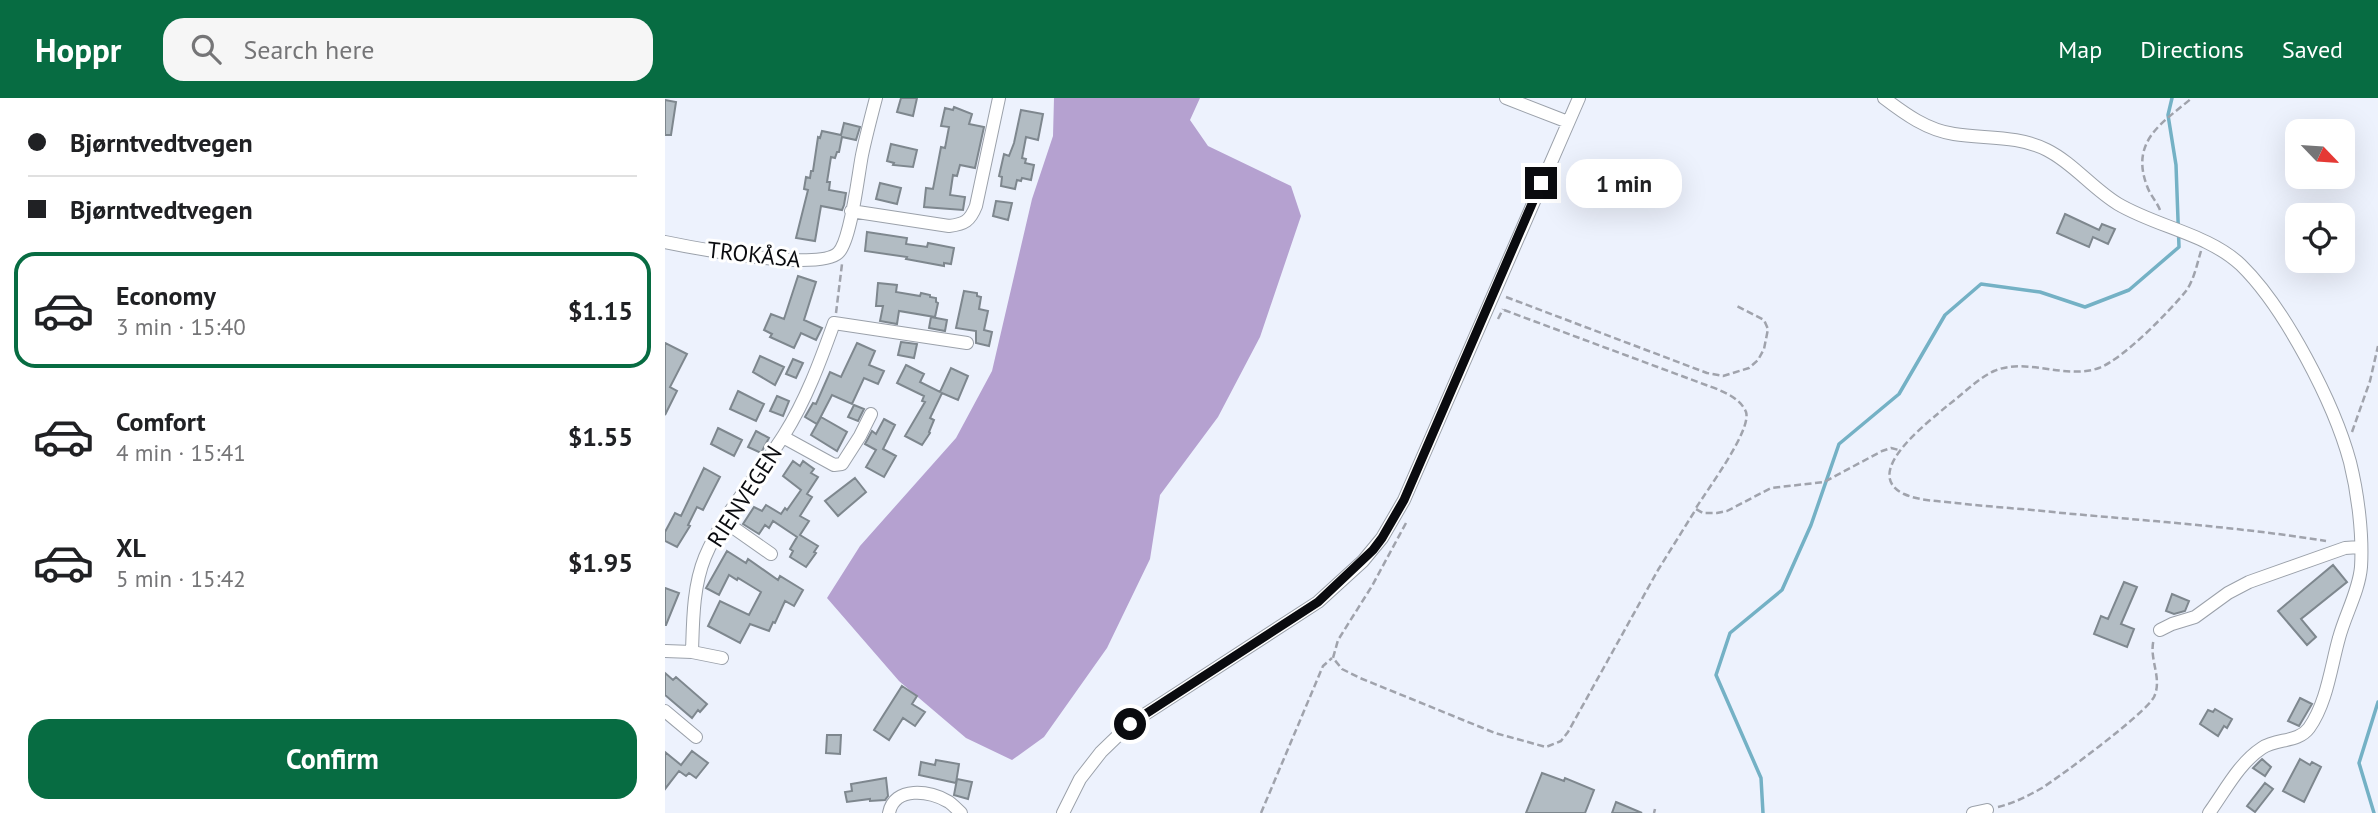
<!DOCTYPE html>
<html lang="en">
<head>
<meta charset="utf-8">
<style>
  :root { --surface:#fff; --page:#f6f6f6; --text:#202124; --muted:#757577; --line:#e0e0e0; --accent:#076c42 }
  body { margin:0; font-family:"PT Sans",sans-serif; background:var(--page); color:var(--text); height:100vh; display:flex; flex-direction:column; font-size:26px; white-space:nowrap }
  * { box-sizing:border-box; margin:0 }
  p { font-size:23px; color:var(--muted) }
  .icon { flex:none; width:38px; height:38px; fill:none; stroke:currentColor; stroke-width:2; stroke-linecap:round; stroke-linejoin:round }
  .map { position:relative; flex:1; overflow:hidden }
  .details { display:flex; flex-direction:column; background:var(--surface); width:665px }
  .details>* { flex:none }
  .guide { display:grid; align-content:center; height:154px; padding:0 28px; background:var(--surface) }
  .needle { width:46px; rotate:115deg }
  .buttons { position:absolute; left:1620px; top:21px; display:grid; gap:14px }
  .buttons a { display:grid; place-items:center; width:70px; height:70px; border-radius:14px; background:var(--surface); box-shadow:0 7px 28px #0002; font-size:35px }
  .end { position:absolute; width:32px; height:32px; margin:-16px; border:9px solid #0a0b0f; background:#fff; box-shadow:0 0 0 4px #fff }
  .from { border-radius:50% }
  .bubble { position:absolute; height:49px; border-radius:21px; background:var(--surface); box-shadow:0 7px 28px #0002; font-size:23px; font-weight:700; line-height:49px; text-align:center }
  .guide b { display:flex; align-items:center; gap:24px; height:66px; font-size:26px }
  .guide b+b { border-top:2px solid var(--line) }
  .guide i { width:18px; height:18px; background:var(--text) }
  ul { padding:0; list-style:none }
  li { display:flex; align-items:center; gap:21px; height:116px; margin:0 14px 10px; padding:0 14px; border:4px solid transparent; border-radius:21px }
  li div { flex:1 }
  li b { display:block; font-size:26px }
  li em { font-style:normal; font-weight:700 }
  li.on { border-color:var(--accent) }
  li>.icon { width:63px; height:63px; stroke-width:1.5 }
  .cta { display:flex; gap:14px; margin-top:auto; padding:14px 28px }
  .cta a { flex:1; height:80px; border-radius:21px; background:var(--accent); color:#fff; font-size:28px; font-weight:700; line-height:80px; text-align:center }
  header { display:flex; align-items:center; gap:42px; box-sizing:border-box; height:98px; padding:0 35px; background:var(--accent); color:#fff }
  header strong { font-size:33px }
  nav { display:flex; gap:38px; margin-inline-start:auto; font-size:24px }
  .search { width:490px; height:63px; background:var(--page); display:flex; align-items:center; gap:18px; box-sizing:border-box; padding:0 24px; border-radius:21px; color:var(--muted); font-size:26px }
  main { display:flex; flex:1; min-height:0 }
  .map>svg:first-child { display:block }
</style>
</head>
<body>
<header>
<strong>Hoppr</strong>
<div class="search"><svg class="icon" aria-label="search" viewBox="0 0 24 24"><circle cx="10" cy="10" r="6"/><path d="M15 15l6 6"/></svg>Search here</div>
<nav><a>Map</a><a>Directions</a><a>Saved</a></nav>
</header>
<main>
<section class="details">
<div class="guide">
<b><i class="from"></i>Bjørntvedtvegen</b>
<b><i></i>Bjørntvedtvegen</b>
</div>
<ul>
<li class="on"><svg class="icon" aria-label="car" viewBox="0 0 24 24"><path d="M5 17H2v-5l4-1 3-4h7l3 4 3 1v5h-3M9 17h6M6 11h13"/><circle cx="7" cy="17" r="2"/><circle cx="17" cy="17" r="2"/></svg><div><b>Economy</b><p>3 min · 15:40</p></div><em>$1.15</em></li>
<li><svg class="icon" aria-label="car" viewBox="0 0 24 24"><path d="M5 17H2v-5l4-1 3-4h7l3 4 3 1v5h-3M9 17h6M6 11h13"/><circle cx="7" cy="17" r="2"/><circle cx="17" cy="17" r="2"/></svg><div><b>Comfort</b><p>4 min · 15:41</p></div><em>$1.55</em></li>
<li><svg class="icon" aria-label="car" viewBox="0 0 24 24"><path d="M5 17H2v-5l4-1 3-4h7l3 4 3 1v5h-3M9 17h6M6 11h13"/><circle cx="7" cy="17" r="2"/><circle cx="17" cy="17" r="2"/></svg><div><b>XL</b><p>5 min · 15:42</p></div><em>$1.95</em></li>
</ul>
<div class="cta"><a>Confirm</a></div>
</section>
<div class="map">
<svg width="1713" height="715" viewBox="0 0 1713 715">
  <rect width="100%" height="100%" fill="#edf2fd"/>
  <path fill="#b5a1d0" d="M389 0H535L525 22 543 48 626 88 636 118 595 239 553 319 495 397 485 461 442 550 379 639 347 662 301 640 234 583 162 500 195 448 291 340 327 273 367 101 388 38Z"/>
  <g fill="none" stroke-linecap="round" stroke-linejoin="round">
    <path stroke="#74b1c5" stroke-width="3.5" d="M1098 715 1096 680 1051 577 1065 535 1117 492 1146 427 1174 346 1234 296 1280 217 1316 186 1375 194 1420 209 1464 192 1514 149 1511 67 1503 17 1507 0
      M1709 715 1694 665 1713 604"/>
  </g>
  <path fill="#b2bcc3" stroke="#7e878e" stroke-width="2" d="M236 0H252L248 18 232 14Z
    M0 2 11 4 6 37H0Z
    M289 9 307 16 304 26 319 29 310 70 295 67 292 78 288 77 285 97 300 99 298 112 259 109 261 90 268 91 276 49 280 50 284 29 276 28 280 10 288 12Z
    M356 12 378 16 373 42 361 39 357 60 361 61 360 65 369 67 366 82 357 80 356 83 352 82 350 91 336 88 337 79 334 78 339 56 344 58 349 45Z
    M179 25 195 29 191 42 177 39 174 54H172L170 60 166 59 162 84H165L164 92 181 95 179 107 177 112 156 108 150 143 131 140 143 92 139 91 141 79 145 80 146 73H148L153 39 155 40 157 33 176 37Z
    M226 46 252 52 248 69 228 67 229 65 222 63Z
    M215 85 236 90 232 106 211 101Z
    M331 103 347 105 343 122 328 118Z
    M1400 116 1434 132 1437 126 1450 131 1443 146 1428 139 1424 149 1392 135Z
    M202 134 242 140 241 146 262 149 263 145 289 150 286 166 279 165V168L241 161 242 159 200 153Z
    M133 178 151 184 139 222 157 230 151 242 136 235 129 250 105 239 107 236 99 232 106 216 119 221Z
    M213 185 232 187 231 194 255 198 256 195 265 197V199L271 200V204L273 205 270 219 234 213 232 226 215 223 218 208H211Z
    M299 193 312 195V198L316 199 314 211 323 213 319 232 327 234 324 248 311 245V233L291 230Z
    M266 219 282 222 280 233 264 230Z
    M236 244 252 246 249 260 233 257Z
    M0 245 22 256 5 289 12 293 0 317Z
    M192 245 210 253 204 267 219 273 213 286 199 280 187 306 167 297 152 326 140 319 148 305 151 306 165 274 176 279Z
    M95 258 119 269 110 287 88 274Z
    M128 261 138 265 131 280 121 276Z
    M241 267 259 276 255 284 275 294 286 270 303 278 293 302 277 295 265 320 269 322 264 334 265 335 257 347 240 338 260 304 257 303 259 298 232 285Z
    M73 293 99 306 91 323 65 311Z
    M112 298 124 303 118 318 105 313Z
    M189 307 199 311 193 323 183 319Z
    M156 319 182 334 172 353 146 337Z
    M219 321 230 327 218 351 231 358 219 379 201 369 211 352 200 346 207 333 211 336Z
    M53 330 77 342 69 358 46 346Z
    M91 333 104 340 96 355 83 349Z
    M128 363 135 368 138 363 149 371 146 375 153 379 142 396 147 399 135 418 144 423 135 437 153 448 149 454 151 455 141 469 125 459 128 453 125 451 132 439 108 423 104 430 100 427 94 436 78 426 89 409 97 413 101 407 116 416 120 410 122 412 136 392 118 378Z
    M39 370 55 379 38 412 32 409 23 427 25 428 12 449 0 443V434L10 415 16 418Z
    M190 380 201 394 173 418 160 403Z
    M62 453 81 465 83 461 113 482 115 478 138 492 129 508 120 503 110 525 108 524 104 533 85 526 75 545 43 528 55 503 84 517 96 494 73 480 72 482 64 477 54 497 41 490Z
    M1668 467 1682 484 1636 521 1651 539 1642 547 1613 513Z
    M1459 484 1472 489 1456 526 1469 531 1462 549 1429 536 1436 518 1443 521Z
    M0 490 14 495 1 527H0Z
    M1507 496 1524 503 1520 513 1509 516 1501 513Z
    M0 575 8 582 11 579 42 606 35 614 33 612 27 620 0 597Z
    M237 588 252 598 247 606 260 614 250 628 238 620 224 642 209 632Z
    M1635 600 1647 606 1634 628 1623 623Z
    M1550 611 1567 621 1562 630 1559 628 1553 638 1535 626 1543 612 1548 614Z
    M162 637H176L175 656 161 655Z
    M27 653 43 665 31 680 24 675 21 678 14 673 0 691V654L16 667Z
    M1597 661 1606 669 1600 678 1588 670Z
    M1635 661 1645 667 1647 664 1656 669 1639 704 1618 693Z
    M271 662 294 666 291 685 254 677 256 664 270 667Z
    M877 675 899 683 900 680 929 692 920 715H861Z
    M221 680 223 698 220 702 205 703V701L182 704 180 694 187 693 186 686Z
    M292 681 307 684 303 701 289 697Z
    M1600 685 1608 691 1590 714 1582 708Z
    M951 704 977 715H947Z"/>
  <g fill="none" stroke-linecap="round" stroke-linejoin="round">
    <defs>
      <path id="minor" d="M841 0 903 24
        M1219 0C1240 16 1262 32 1289 36 1320 41 1352 37 1382 52 1408 65 1428 91 1453 106 1492 129 1543 136 1576 167 1620 210 1669 305 1685 364 1693 396 1698 437 1696 469 1694 493 1680 517 1674 540 1666 568 1662 605 1644 630 1633 645 1612 640 1597 650 1574 665 1560 693 1544 715
        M186 113 284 128C300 126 305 123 311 108L334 0
        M0 144C29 150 153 174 173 155 186 143 193 77 197 57 201 38 206 19 211 0
        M118 339 169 367 177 366 195 338 206 316
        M59 423 106 456
        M1495 532 1507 526 1530 519 1563 495 1584 484 1680 450 1695 449
        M0 553 27 554C28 523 28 488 40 459 59 414 93 378 119 337 141 302 155 264 169 225L302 245
        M27 554 57 560
        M0 613 31 639
        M224 715C229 688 265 692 284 704 288 707 292 711 296 715
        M398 715 415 681 436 654 465 626 653 504 698 463 717 440 739 402 914 0
        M1308 715 1322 712"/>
    </defs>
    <use href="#minor" stroke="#9ba1aa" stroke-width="14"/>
    <path stroke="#a0a3ac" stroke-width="2.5" stroke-dasharray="7 3.5" stroke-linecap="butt" d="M1495 112C1492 104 1485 97 1482 88 1465 43 1497 25 1527 0
      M1536 153C1532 166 1529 182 1521 193 1504 214 1458 261 1434 270 1400 282 1362 259 1329 273 1312 281 1297 297 1282 308 1266 322 1194 375 1239 396 1254 403 1275 403 1291 405 1326 409 1362 411 1397 415 1485 423 1574 429 1661 443
      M841 199 1042 275 1058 278 1084 270 1093 262 1099 251 1103 231 1099 222 1070 207
      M839 212 1041 287C1055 292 1075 299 1081 314 1087 332 1042 392 1031 410
      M171 215 177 166
      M833 221 838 211
      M1687 334 1705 283 1713 248
      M741 425 707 488 673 542 668 560 677 571 695 580 830 635 881 649 896 643 903 634 993 472 1031 411 1038 415H1052L1062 413 1106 390 1159 384 1217 353 1226 350 1234 352
      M1333 709C1349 705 1363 698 1377 690 1397 677 1480 616 1489 599 1498 580 1483 560 1489 541
      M596 715 658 568 667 560
      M989 715 990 711"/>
    <use href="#minor" stroke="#fff" stroke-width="12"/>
  </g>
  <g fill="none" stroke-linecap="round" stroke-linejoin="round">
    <path stroke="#0a0b0f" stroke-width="9" d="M465 626 653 504 708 452 717 440 739 402 876 85"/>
  </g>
  <g text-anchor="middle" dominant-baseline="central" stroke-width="6" stroke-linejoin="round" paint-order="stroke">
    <g font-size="23" fill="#0a0b0f" stroke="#fff">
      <text transform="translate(89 156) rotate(6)">TROKÅSA</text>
      <text transform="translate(79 398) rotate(-57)">RIENVEGEN</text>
    </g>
  </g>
</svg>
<div class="buttons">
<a><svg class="needle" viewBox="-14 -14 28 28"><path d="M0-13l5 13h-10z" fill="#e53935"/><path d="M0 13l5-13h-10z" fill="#757577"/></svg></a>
<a><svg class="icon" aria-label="locate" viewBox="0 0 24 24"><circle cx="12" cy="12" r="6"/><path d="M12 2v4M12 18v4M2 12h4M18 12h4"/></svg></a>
</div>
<i class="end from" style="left:465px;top:626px"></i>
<i class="end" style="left:876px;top:85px"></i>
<div class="bubble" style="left:901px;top:61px;width:116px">1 min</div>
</div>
</main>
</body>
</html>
